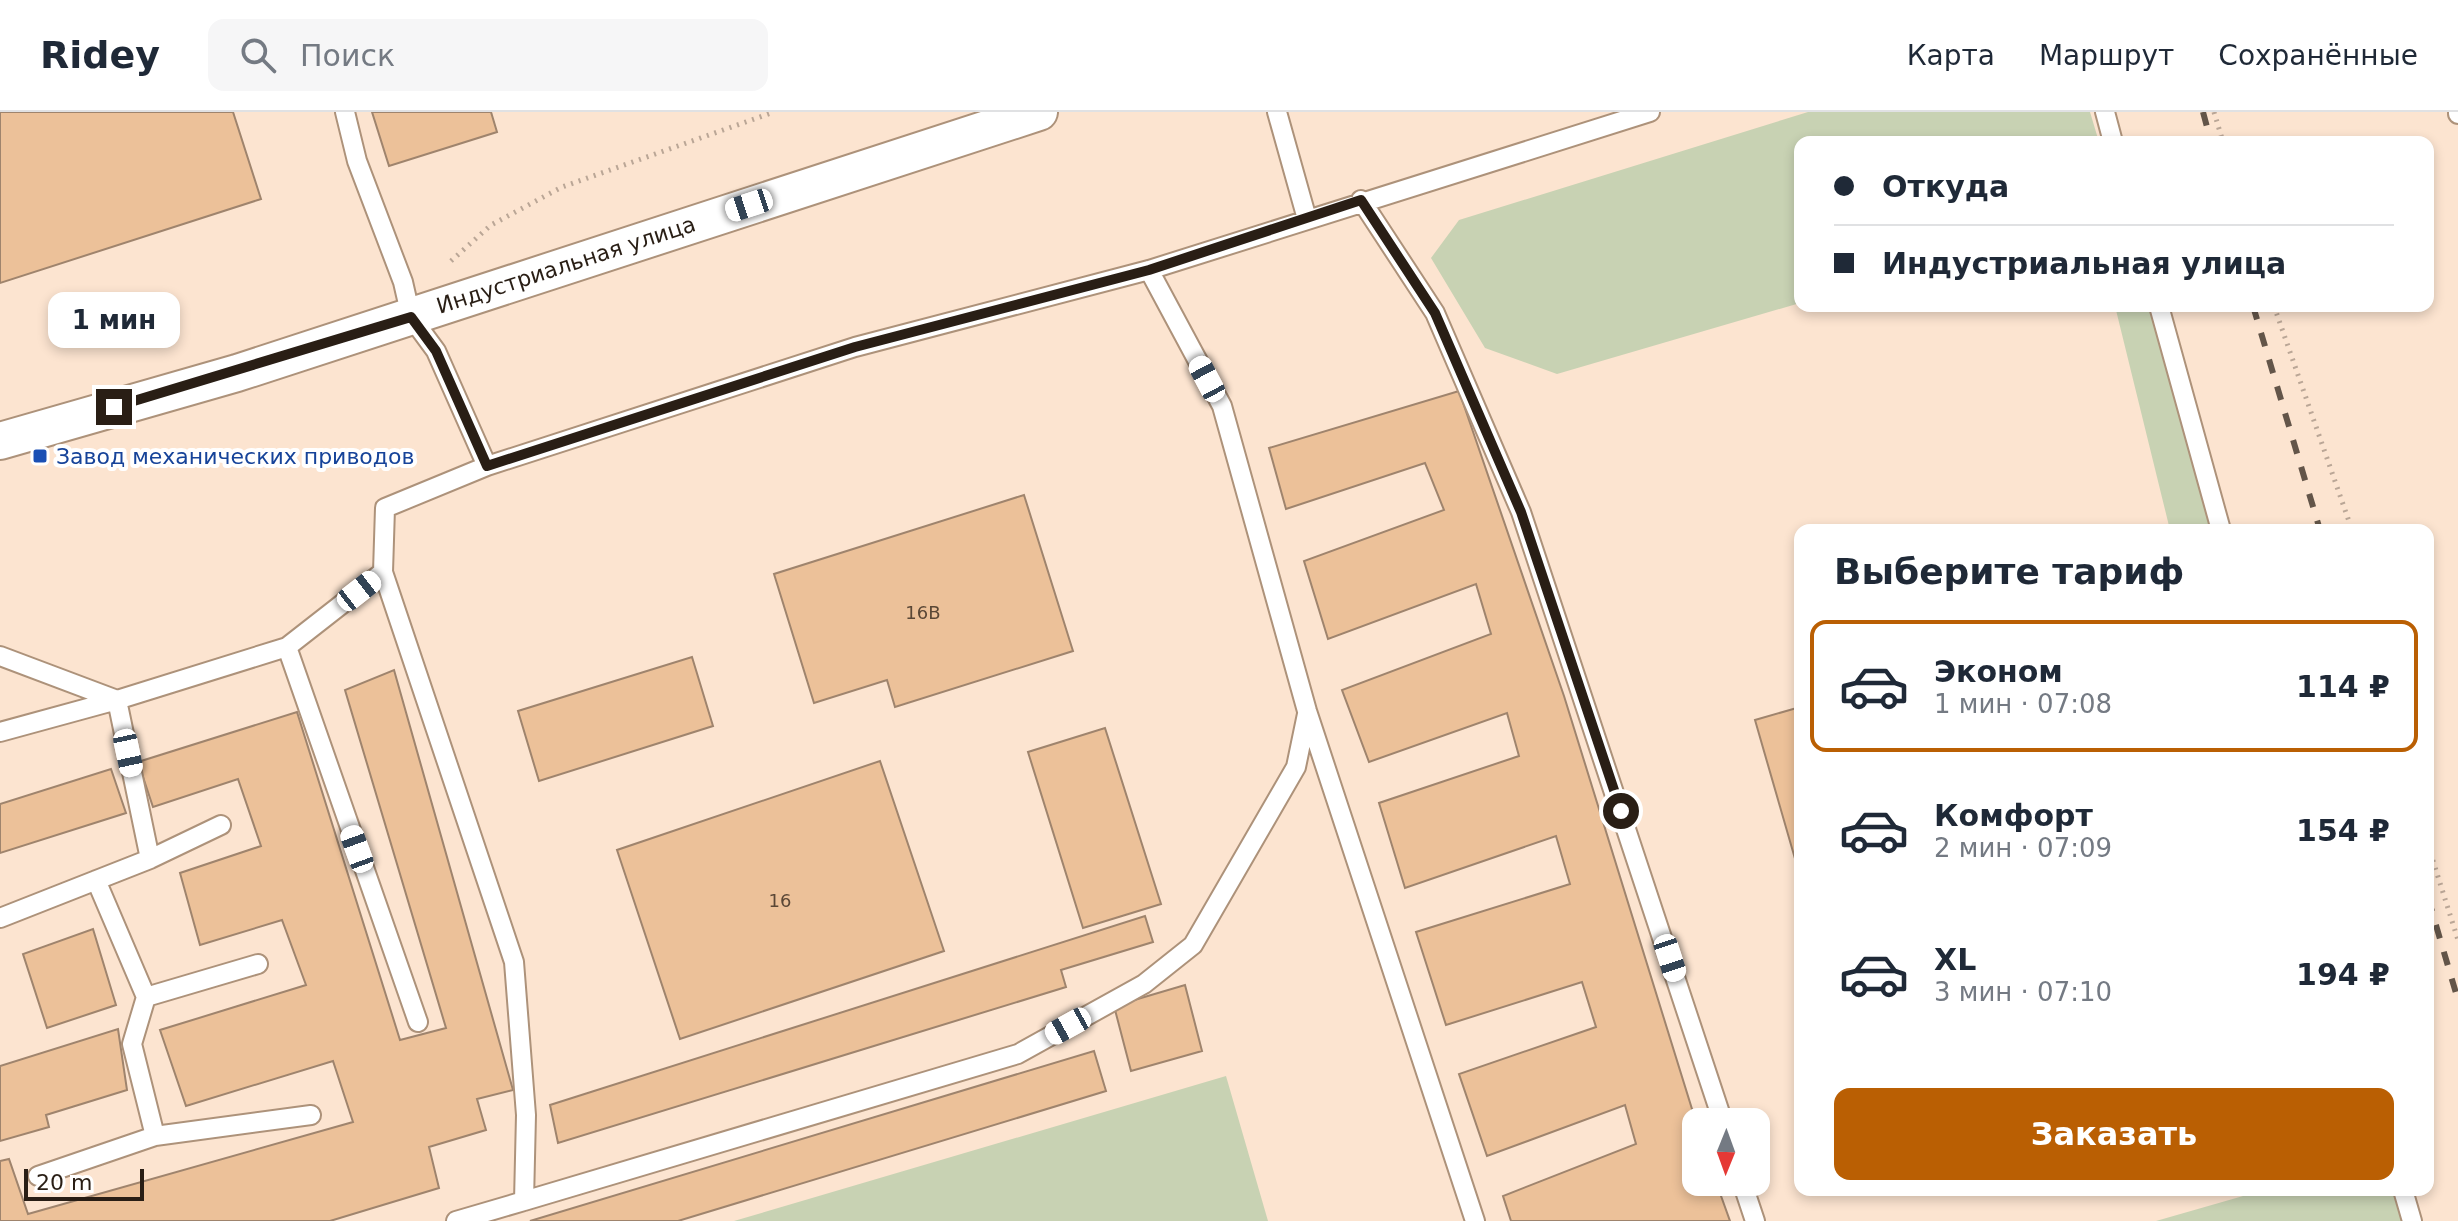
<!DOCTYPE html>
<html lang="ru">
<head>
<meta charset="utf-8">
<style>
  :root { --surface:#fff; --page:#f6f6f7; --text:#1f2937; --muted:#747a83; --line:#e0e1e3; --accent:#ba5f03 }
  body { margin:0; font-family:"DejaVu Sans",sans-serif; background:var(--page); color:var(--text); height:100vh; display:flex; flex-direction:column; font-size:30px; white-space:nowrap }
  * { box-sizing:border-box; margin:0 }
  p { font-size:26px; color:var(--muted) }
  .icon { flex:none; width:44px; height:44px; fill:none; stroke:currentColor; stroke-width:2; stroke-linecap:round; stroke-linejoin:round }
  .map { position:relative; flex:1; overflow:hidden }
  .details { position:absolute; left:1794px; top:412px; width:640px; height:672px; display:flex; flex-direction:column; background:var(--surface); border-radius:16px; box-shadow:0 4px 12px #0003 }
  .details>* { flex:none }
  .banner { position:absolute; left:1794px; top:24px; width:640px; height:176px; border-radius:16px; box-shadow:0 4px 12px #0003; display:grid; align-content:center; height:176px; padding:0 40px; background:var(--surface) }
  .needle { width:52px; rotate:181deg }
  .controls { position:absolute; left:1682px; top:996px; display:grid; gap:16px }
  .controls a { display:grid; place-items:center; width:88px; height:88px; border-radius:16px; background:var(--surface); box-shadow:0 4px 12px #0003; font-size:40px }
  .scale { position:absolute; left:24px; bottom:20px; width:120px; box-sizing:border-box; padding-left:8px; border:4px solid #291e15; border-top:0; font-size:22px; line-height:28px; white-space:nowrap; color:#291e15; -webkit-text-stroke:6px #fff; paint-order:stroke }
  .end { position:absolute; width:36px; height:36px; margin:-18px; border:10px solid #291e15; background:#fff; box-shadow:0 0 0 4px #fff }
  .from { border-radius:50% }
  .bubble { position:absolute; height:56px; border-radius:16px; background:var(--surface); box-shadow:0 4px 12px #0003; font-size:26px; font-weight:700; line-height:56px; text-align:center }
  .car { position:absolute; width:24px; height:48px; margin:-24px -12px; border-radius:10px; box-shadow:0 0 6px 2px #0007; background:linear-gradient(#fff 24%,#345 0 40%,#fff 0 76%,#345 0 86%,#fff 0) }
  .banner b { display:flex; align-items:center; gap:28px; height:76px; font-size:30px }
  .banner b+b { border-top:2px solid var(--line) }
  .banner i { width:20px; height:20px; background:var(--text) }
  ul { padding:0; list-style:none }
  li { display:flex; align-items:center; gap:24px; height:132px; margin:0 16px 12px; padding:0 24px; border:4px solid transparent; border-radius:16px }
  li div { flex:1 }
  li b { display:block; font-size:30px }
  li em { font-style:normal; font-weight:700 }
  li.selected { border-color:var(--accent) }
  li>.icon { width:72px; height:72px; stroke-width:1.5 }
  h2 { padding:0 40px; font-size:36px; line-height:96px }
  .button { display:flex; gap:16px; margin-top:auto; padding:16px 40px }
  .button a { flex:1; height:92px; border-radius:16px; background:var(--accent); color:#fff; font-size:32px; font-weight:700; line-height:92px; text-align:center }
  header { display:flex; align-items:center; gap:48px; box-sizing:border-box; height:112px; padding:0 40px; background:var(--surface); border-bottom:2px solid var(--line) }
  header strong { font-size:38px }
  nav { display:flex; gap:44px; margin-inline-start:auto; font-size:28px }
  .search { width:560px; height:72px; background:var(--page); display:flex; align-items:center; gap:20px; box-sizing:border-box; padding:0 28px; border-radius:16px; color:var(--muted); font-size:30px }
  .map>svg:first-child { display:block }
</style>
</head>
<body>
<header>
<strong>Ridey</strong>
<div class="search"><svg class="icon" aria-label="search" viewBox="0 0 24 24"><circle cx="10" cy="10" r="6"/><path d="M15 15l6 6"/></svg>Поиск</div>
<nav><a>Карта</a><a>Маршрут</a><a>Сохранённые</a></nav>
</header>
<div class="map">
<svg width="2458" height="1109" viewBox="0 0 2458 1109">
  <rect width="100%" height="100%" fill="#fce4d0"/>
  <path fill="#c8d2b3" d="M1808 0H2090L2099 30H1800V191L1557 262 1485 236 1431 146 1459 108Z
    M2115 194H2149L2215 418H2170Z
    M1226 964 1268 1109H734Z
    M2264 1078H2401L2410 1109H2156Z"/>
  <path fill="#ecc199" stroke="#9f846d" stroke-width="2" d="M0 0H233L261 87 0 171Z
    M372 0H491L497 20 389 54Z
    M1459 279 1564 584 1696 1010V1070H1716L1730 1109H1511L1503 1084 1636 1032 1625 993 1487 1044 1459 962 1596 915 1582 870 1446 913 1416 820 1570 772 1556 724 1405 776 1379 691 1519 644 1507 601 1369 650 1342 578 1491 522 1476 472 1328 527 1304 449 1444 398 1425 351 1286 397 1269 336Z
    M1024 383 1073 539 895 595 887 568 814 591 774 462Z
    M692 545 713 614 539 669 518 599Z
    M394 558 513 978 477 987 486 1018 429 1035 439 1076 330 1109H0V1049L9 1047 28 1102 353 1010 333 949 186 994 160 918 306 873 282 808 200 833 180 761 261 734 238 667 153 695 138 650 297 600 400 928 446 916 345 578Z
    M1800 595V764L1755 608Z
    M1105 616 1161 792 1083 816 1028 640Z
    M880 649 944 839 680 927 617 738Z
    M111 657 126 701 0 741V692Z
    M1145 804 1153 830 1061 858 1066 875 558 1031 550 993Z
    M93 817 116 893 47 916 23 842Z
    M1185 873 1202 939 1131 959 1114 894Z
    M118 917 127 978 46 1003 49 1015 0 1029V954Z
    M1094 939 1106 979 678 1109H530Z"/>
  <g fill="none" stroke-linecap="round" stroke-linejoin="round">
    <defs>
      <path id="lane" d="M345 0 357 49 403 170 411 205 436 239 487 354 855 235 1149 158 1650 0
        M1277 0 1307 107
        M2105 0 2113 30
        M2458 0V2
        M1361 88 1435 201 1521 400 1723 1010
        M1149 158 1222 294 1307 599 1475 1109
        M2159 194 2221 418
        M287 535 418 910
        M0 544 117 588 287 535 383 460
        M0 620 117 588 150 747 0 806
        M150 747 221 713
        M96 768 146 885 132 932 155 1024 311 1003
        M146 885 258 852
        M38 1064 155 1024
        M1742 1070 1755 1109
        M2403 1078 2412 1109
        M524 1089 1018 942 1144 872 1193 833 1296 655 1307 602
        M456 1109 524 1089 526 1003 514 850 383 460 385 396 487 354"/>
      <path id="street" d="M0 329 237 261 1039 0"/>
    </defs>
    <use href="#lane" stroke="#ad927a" stroke-width="22"/>
    <use href="#street" stroke="#ad927a" stroke-width="40"/>
    <path stroke="#baa696" stroke-width="5" stroke-dasharray="2 6" stroke-linecap="butt" d="M2214 0 2223 30
      M451 149 491 113 562 75 774 0
      M2274 194 2352 418
      M2428 733 2458 828"/>
    <use href="#lane" stroke="#fff" stroke-width="18"/>
    <use href="#street" stroke="#fff" stroke-width="36"/>
    <path stroke="#635549" stroke-width="6" stroke-dasharray="14 14" stroke-linecap="butt" d="M2203 0 2211 30
      M2253 194 2320 418
      M2428 786 2458 888"/>
  </g>
  <g fill="none" stroke-linecap="round" stroke-linejoin="round">
    <path stroke="#291e15" stroke-width="10" d="M114 295 411 205 436 239 487 354 855 235 1149 158 1361 88 1435 201 1521 400 1621 699"/>
  </g>
  <rect fill="#1a4fb4" stroke="#fff" stroke-width="3" x="32" y="336" width="16" height="16" rx="4"/>
  <g text-anchor="middle" dominant-baseline="central" stroke-width="8" stroke-linejoin="round" paint-order="stroke">
    <g font-size="18" fill="#5a4736">
      <text x="923" y="500">16В</text>
      <text x="780" y="788">16</text>
    </g>
    <g font-size="22" fill="#291e15" stroke="#fff">
      <text transform="translate(566 153) rotate(-18)">Индустриальная улица</text>
    </g>
    <g font-size="22" fill="#164399" stroke="#fff" text-anchor="start">
      <text x="56" y="344">Завод механических приводов</text>
    </g>
  </g>
</svg>
<div class="controls">
<a><svg class="needle" viewBox="-14 -14 28 28"><path d="M0-13l5 13h-10z" fill="#e53935"/><path d="M0 13l5-13h-10z" fill="#747a83"/></svg></a>
</div>
<div class="scale">20 m</div>
<i class="end from" style="left:1621px;top:699px"></i>
<i class="end" style="left:114px;top:295px"></i>
<div class="bubble" style="left:48px;top:180px;width:132px">1 мин</div>
<i class="car" style="left:749px;top:93px;rotate:252deg"></i>
<i class="car" style="left:1207px;top:267px;rotate:332deg"></i>
<i class="car" style="left:359px;top:479px;rotate:52deg"></i>
<i class="car" style="left:128px;top:641px;rotate:168deg"></i>
<i class="car" style="left:357px;top:737px;rotate:340deg"></i>
<i class="car" style="left:1670px;top:846px;rotate:162deg"></i>
<i class="car" style="left:1068px;top:914px;rotate:241deg"></i>
<div class="banner">
<b><i class="from"></i>Откуда</b>
<b><i></i>Индустриальная улица</b>
</div>
<section class="details">
<h2>Выберите тариф</h2>
<ul>
<li class="selected"><svg class="icon" aria-label="car" viewBox="0 0 24 24"><path d="M5 17H2v-5l4-1 3-4h7l3 4 3 1v5h-3M9 17h6M6 11h13"/><circle cx="7" cy="17" r="2"/><circle cx="17" cy="17" r="2"/></svg><div><b>Эконом</b><p>1 мин · 07:08</p></div><em>114 ₽</em></li>
<li><svg class="icon" aria-label="car" viewBox="0 0 24 24"><path d="M5 17H2v-5l4-1 3-4h7l3 4 3 1v5h-3M9 17h6M6 11h13"/><circle cx="7" cy="17" r="2"/><circle cx="17" cy="17" r="2"/></svg><div><b>Комфорт</b><p>2 мин · 07:09</p></div><em>154 ₽</em></li>
<li><svg class="icon" aria-label="car" viewBox="0 0 24 24"><path d="M5 17H2v-5l4-1 3-4h7l3 4 3 1v5h-3M9 17h6M6 11h13"/><circle cx="7" cy="17" r="2"/><circle cx="17" cy="17" r="2"/></svg><div><b>XL</b><p>3 мин · 07:10</p></div><em>194 ₽</em></li>
</ul>
<div class="button"><a>Заказать</a></div>
</section>
</div>
</body>
</html>
